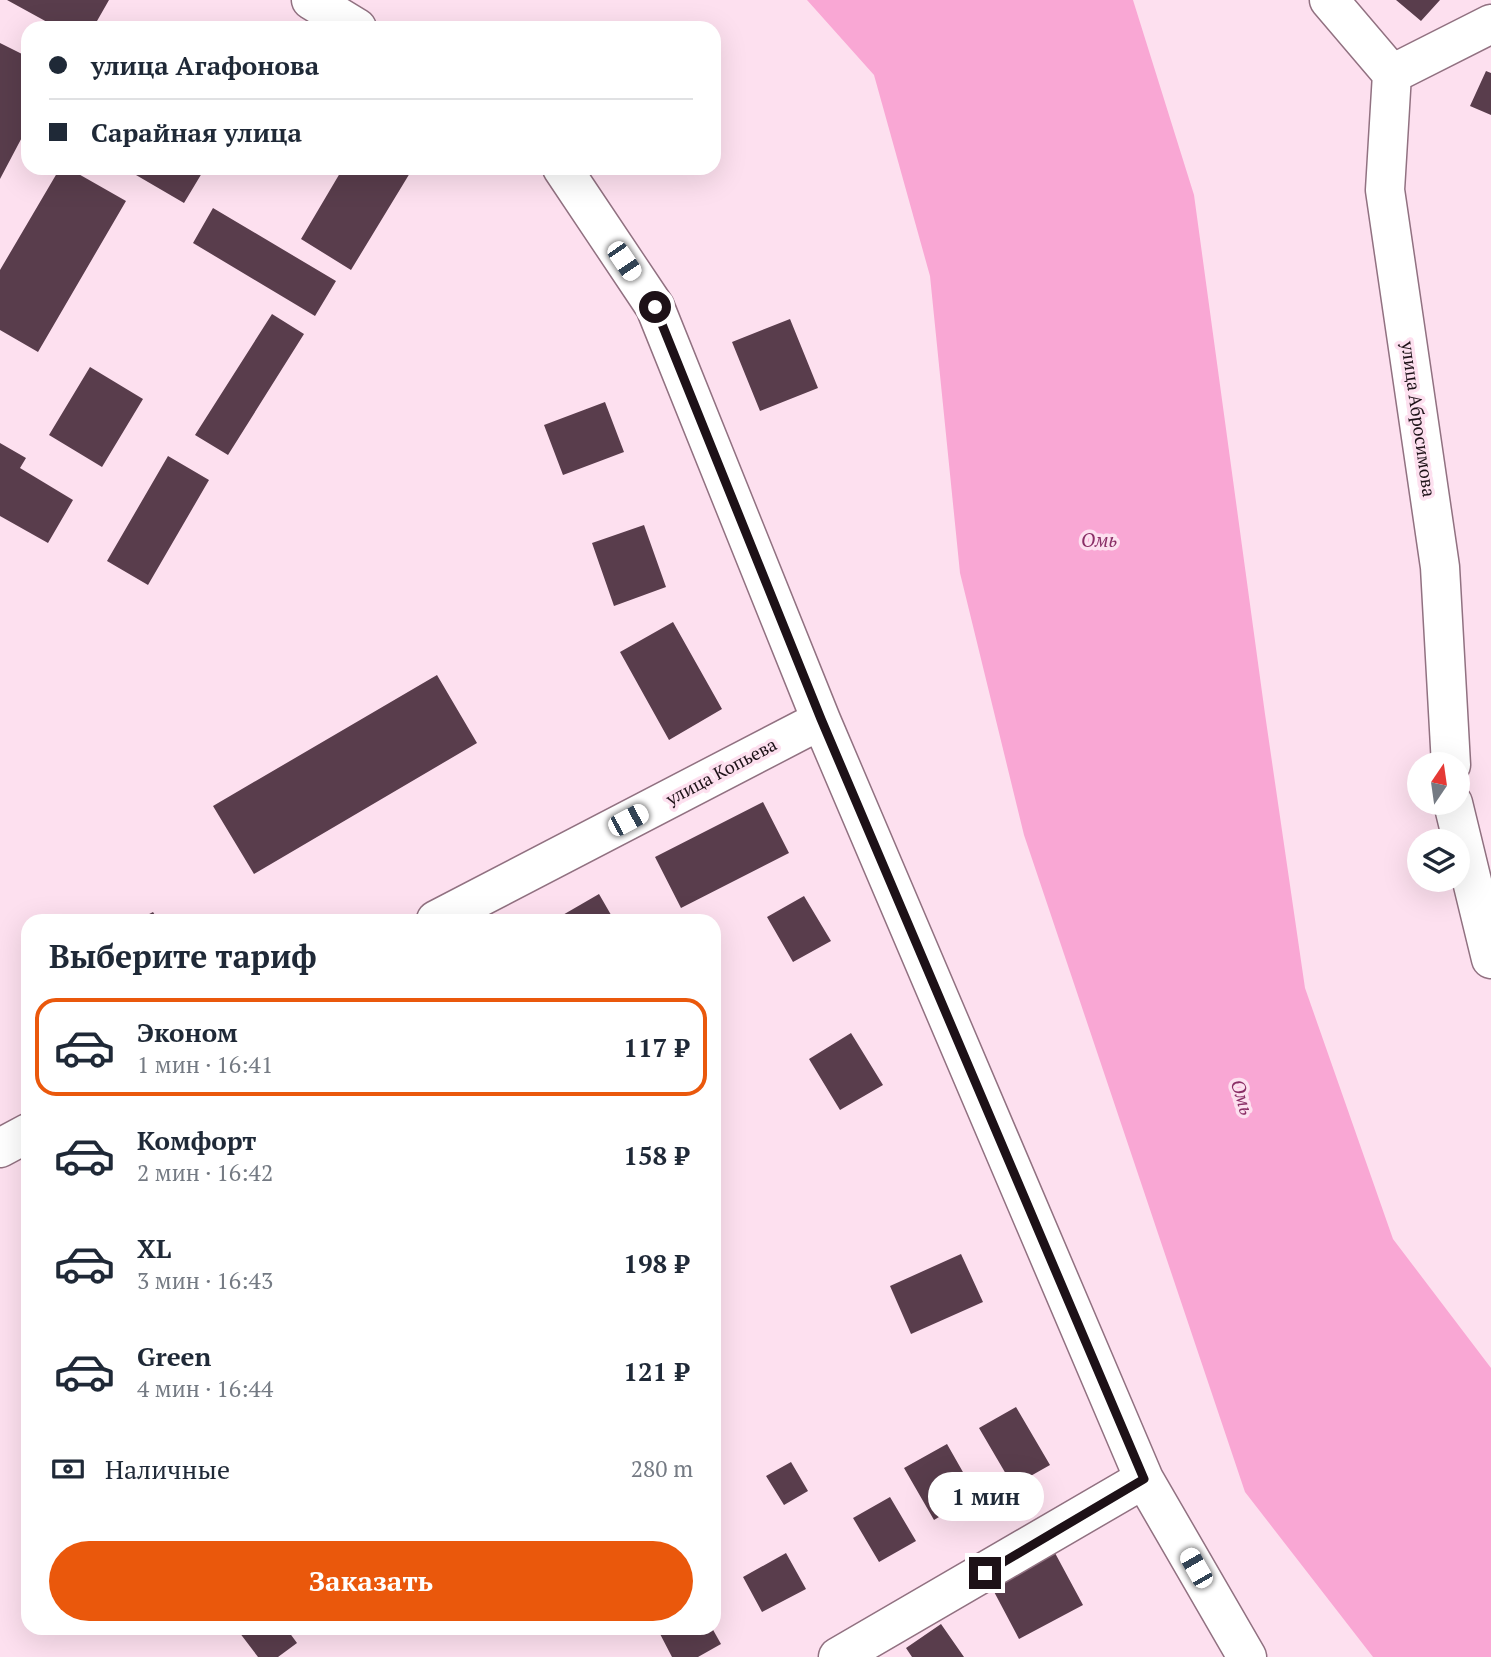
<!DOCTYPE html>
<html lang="ru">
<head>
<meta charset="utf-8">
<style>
  :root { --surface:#fff; --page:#f2f2f3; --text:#1f2937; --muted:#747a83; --line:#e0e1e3; --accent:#ea580c }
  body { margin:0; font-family:"PT Serif",serif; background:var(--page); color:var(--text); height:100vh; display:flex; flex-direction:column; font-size:26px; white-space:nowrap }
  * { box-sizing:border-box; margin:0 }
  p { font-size:23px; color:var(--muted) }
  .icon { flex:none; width:38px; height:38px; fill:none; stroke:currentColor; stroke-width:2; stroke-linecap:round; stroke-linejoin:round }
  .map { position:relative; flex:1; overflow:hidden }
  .side { position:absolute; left:21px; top:914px; width:700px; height:721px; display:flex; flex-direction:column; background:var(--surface); border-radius:21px; box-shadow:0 7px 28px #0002 }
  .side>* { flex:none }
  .banner { position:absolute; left:21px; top:21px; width:700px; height:154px; border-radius:21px; box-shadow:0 7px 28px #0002; display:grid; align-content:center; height:154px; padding:0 28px; background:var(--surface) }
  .needle { width:46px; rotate:13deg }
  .buttons { position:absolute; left:1407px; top:752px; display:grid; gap:14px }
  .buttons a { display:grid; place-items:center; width:63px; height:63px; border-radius:50%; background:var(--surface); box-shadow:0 7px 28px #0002; font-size:35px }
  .end { position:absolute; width:32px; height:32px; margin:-16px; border:9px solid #1d1117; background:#fff; box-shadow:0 0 0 4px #fff }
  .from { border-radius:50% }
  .bubble { position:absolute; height:49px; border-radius:24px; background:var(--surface); box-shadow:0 7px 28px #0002; font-size:23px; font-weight:800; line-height:49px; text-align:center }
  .car { position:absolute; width:21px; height:42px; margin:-21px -10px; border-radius:9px; box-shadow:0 0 5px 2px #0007; background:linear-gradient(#fff 24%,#345 0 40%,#fff 0 76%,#345 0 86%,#fff 0) }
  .banner b { display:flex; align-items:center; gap:24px; height:66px; font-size:26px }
  .banner b+b { border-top:2px solid var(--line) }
  .banner i { width:18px; height:18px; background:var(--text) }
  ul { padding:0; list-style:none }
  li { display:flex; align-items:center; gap:21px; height:98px; margin:0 14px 10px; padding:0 14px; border:4px solid transparent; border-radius:21px }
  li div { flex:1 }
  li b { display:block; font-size:26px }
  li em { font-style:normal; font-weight:800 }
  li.current { border-color:var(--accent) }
  li>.icon { width:63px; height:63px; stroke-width:1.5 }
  h2 { padding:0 28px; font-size:32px; line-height:84px }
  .pay { display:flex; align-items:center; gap:18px; height:77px; padding:0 28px; font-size:26px }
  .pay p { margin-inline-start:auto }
  .cta { display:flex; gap:14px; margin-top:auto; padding:14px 28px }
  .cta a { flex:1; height:80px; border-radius:42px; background:var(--accent); color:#fff; font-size:28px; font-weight:800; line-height:80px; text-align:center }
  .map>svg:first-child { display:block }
</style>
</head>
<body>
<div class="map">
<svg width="1491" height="1657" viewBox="0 0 1491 1657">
  <rect width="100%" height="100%" fill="#fde0ef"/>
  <path fill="#f9a7d4" d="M807 0H1133L1194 195 1265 714 1305 988 1393 1239 1491 1368V1657H1373L1245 1492 1024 835 960 573 930 276 874 75Z"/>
  <path fill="#593d4c" d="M7 0H109L93 28H58Z
    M1396 0H1440L1421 21Z
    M0 43 28 57V126L0 179Z
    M1486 71 1491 73V115L1470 106Z
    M60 168H68L126 201 38 352 0 330V270Z
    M124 168H205L184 203Z
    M343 168H413L351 270 301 239Z
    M213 208 336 281 315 316 193 243Z
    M272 314 304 334 228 455 195 435Z
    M790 319 818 388 760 411 732 342Z
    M90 367 143 399 102 467 49 435Z
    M605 402 624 452 563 475 544 425Z
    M0 443 26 458 20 468 73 500 48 543 0 516Z
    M168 456 209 480 148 585 107 561Z
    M644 525 666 587 614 606 592 543Z
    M673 622 722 709 669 740 620 652Z
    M437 675 477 743 254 874 213 806Z
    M763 802 789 853 681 908 655 857Z
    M599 894 614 920H564L561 916Z
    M804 896 831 941 793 962 767 917Z
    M153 912 158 920H138Z
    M851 1033 883 1085 840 1110 809 1059Z
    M961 1254 983 1302 911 1334 890 1286Z
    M1016 1407 1050 1465 1013 1486 979 1428Z
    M947 1444 976 1495 934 1520 904 1468Z
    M791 1462 808 1491 784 1505 766 1476Z
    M890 1497 916 1541 879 1562 853 1518Z
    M786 1553 806 1589 762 1612 743 1577Z
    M1055 1553 1083 1605 1019 1639 991 1586Z
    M941 1624 964 1657H912L906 1648Z
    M236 1628H286L297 1643 278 1657H258Z
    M667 1628H712L721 1644 698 1657H672L659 1632Z"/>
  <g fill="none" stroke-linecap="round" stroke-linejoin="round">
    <defs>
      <path id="minor" d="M311 0 357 28
        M1329 0 1392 74 1491 24
        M1392 74 1385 190 1440 567 1451 765
        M562 168 655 307 821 720 1144 1479 1247 1657
        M1453 803 1491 959
        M436 920 821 720
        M0 1148 28 1133
        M838 1657 1144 1479"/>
    </defs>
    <use href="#minor" stroke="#917181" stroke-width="41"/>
    <use href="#minor" stroke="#fff" stroke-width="38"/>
  </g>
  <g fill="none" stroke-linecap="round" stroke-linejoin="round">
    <path stroke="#1d1117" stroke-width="9" d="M655 307 821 719 1144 1479 985 1573"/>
  </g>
  <g text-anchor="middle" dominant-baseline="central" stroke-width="7" stroke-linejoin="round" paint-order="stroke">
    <g font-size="18" fill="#1d1117" stroke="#fde0ef">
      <text transform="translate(1419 419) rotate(82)">улица Абросимова</text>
      <text transform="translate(721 771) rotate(-28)">улица Копьева</text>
    </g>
    <g font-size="19" font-style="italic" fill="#8a2e66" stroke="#fde0ef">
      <text x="1099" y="539">Омь</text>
      <text transform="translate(1243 1097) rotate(73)">Омь</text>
    </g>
  </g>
</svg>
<div class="buttons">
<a><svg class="needle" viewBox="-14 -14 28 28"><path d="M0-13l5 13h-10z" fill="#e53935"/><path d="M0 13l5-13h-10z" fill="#747a83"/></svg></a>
<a><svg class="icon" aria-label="layers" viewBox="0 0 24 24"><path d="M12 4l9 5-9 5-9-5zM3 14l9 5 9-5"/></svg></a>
</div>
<i class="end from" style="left:655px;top:307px"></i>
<i class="end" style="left:985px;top:1573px"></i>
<div class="bubble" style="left:928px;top:1472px;width:116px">1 мин</div>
<i class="car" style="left:624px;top:261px;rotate:146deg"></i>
<i class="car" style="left:628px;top:820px;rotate:62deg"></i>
<i class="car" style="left:1196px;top:1568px;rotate:330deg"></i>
<div class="banner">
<b><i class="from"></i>улица Агафонова</b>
<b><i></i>Сарайная улица</b>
</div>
<section class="side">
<h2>Выберите тариф</h2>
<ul>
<li class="current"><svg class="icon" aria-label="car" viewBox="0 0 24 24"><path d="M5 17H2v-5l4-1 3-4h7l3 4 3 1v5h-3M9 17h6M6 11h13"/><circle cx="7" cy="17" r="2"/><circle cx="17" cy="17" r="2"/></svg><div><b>Эконом</b><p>1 мин · 16:41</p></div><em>117 ₽</em></li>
<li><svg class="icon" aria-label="car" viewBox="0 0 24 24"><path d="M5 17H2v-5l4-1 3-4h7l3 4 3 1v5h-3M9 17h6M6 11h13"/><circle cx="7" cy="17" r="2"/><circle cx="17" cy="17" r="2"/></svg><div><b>Комфорт</b><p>2 мин · 16:42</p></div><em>158 ₽</em></li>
<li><svg class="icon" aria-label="car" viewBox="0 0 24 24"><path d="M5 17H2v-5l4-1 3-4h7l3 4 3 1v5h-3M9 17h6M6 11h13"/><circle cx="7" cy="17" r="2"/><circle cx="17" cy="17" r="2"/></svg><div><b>XL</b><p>3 мин · 16:43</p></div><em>198 ₽</em></li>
<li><svg class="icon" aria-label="car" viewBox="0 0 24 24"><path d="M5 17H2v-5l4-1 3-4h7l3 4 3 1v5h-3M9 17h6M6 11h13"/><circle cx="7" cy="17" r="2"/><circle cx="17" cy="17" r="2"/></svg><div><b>Green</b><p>4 мин · 16:44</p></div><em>121 ₽</em></li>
</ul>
<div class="pay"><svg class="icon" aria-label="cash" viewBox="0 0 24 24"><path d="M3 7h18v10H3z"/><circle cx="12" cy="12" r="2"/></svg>Наличные<p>280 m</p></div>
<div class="cta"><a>Заказать</a></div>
</section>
</div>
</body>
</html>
